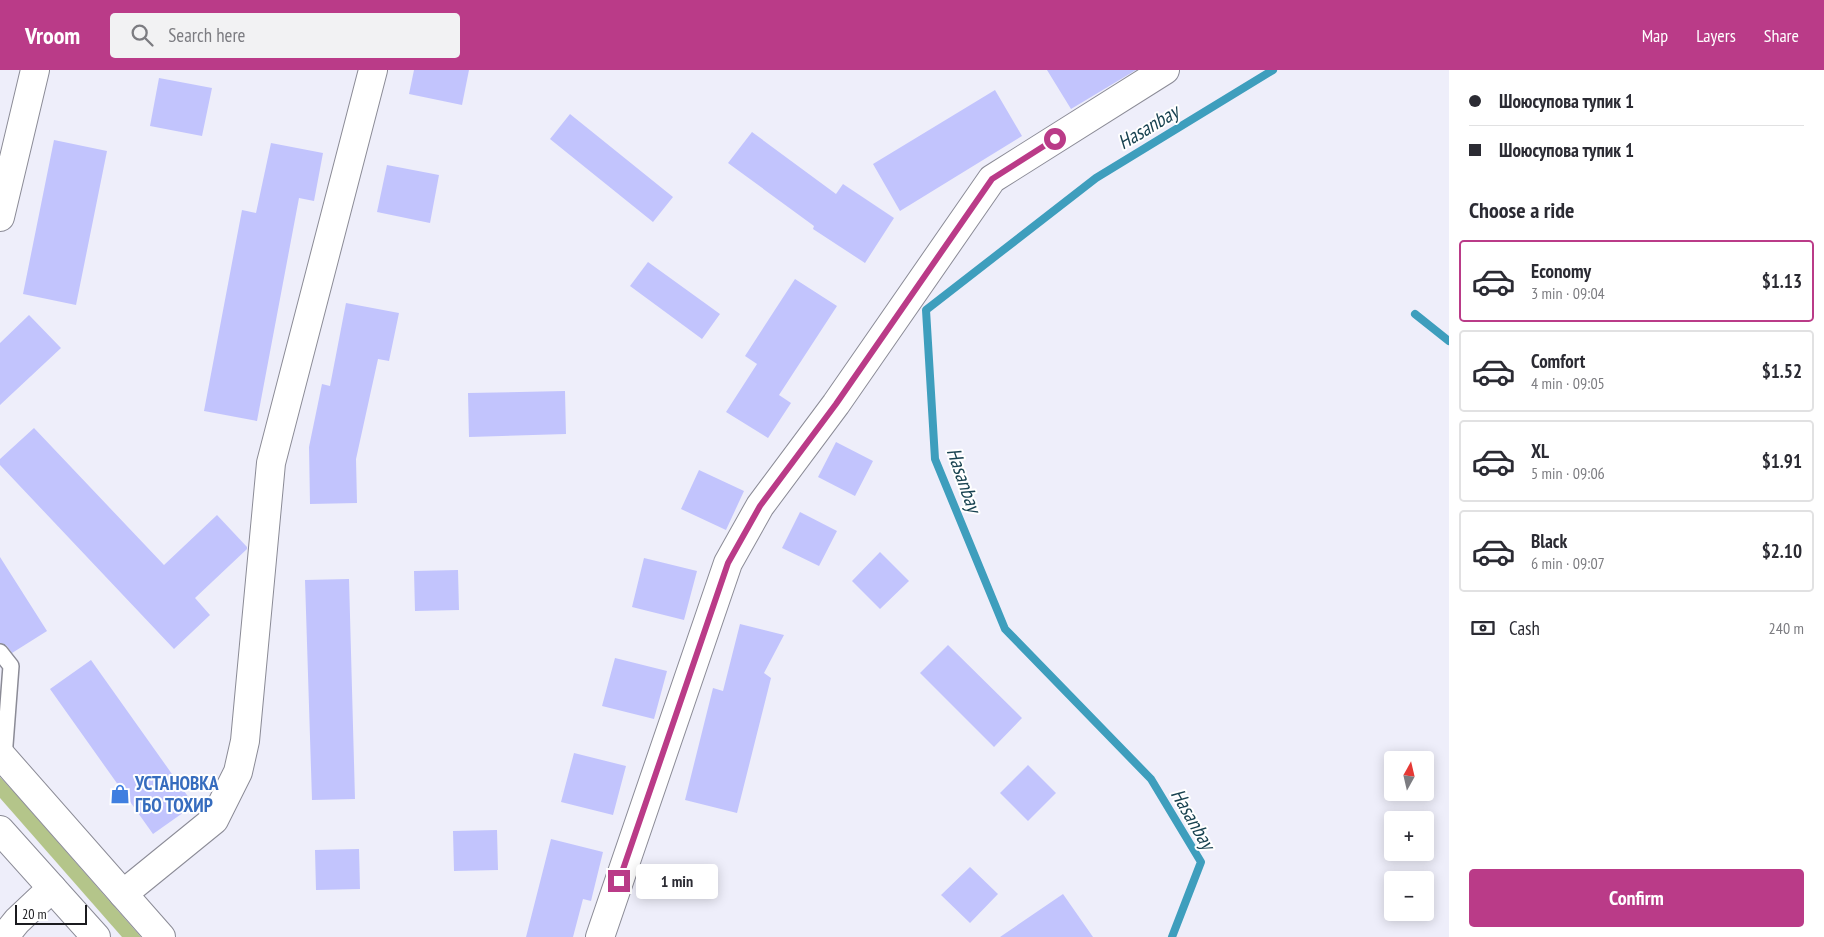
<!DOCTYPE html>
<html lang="en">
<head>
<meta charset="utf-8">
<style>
  :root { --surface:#fff; --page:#f2f2f3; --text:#2b2b33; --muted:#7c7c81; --line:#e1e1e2; --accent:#ba3b88 }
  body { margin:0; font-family:"PT Sans Narrow",sans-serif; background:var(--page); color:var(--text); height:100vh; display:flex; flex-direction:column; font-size:19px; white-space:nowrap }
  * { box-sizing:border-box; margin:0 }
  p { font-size:16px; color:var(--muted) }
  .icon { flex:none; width:28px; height:28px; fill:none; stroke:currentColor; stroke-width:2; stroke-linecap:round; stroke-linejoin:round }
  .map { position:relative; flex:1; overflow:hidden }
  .side { display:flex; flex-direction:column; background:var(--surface); width:375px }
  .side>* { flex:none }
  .top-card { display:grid; align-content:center; height:110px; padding:0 20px; background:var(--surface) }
  .needle { width:32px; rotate:8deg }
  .controls { position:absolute; left:1384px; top:681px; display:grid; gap:10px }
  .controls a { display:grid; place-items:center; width:50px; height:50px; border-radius:5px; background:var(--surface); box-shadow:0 2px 12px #0003; font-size:25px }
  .scale { position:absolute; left:15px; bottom:12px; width:72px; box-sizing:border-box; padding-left:5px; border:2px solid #1b1b1f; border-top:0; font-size:14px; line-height:18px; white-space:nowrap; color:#1b1b1f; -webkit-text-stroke:4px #fff; paint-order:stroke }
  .end { position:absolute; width:22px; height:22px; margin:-11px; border:6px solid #ba3b88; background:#fff; box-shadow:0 0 0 2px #fff }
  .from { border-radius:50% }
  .bubble { position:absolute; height:35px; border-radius:5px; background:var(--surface); box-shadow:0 2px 12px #0003; font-size:16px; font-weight:700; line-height:35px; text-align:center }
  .top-card b { display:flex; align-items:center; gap:18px; height:48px; font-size:19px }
  .top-card b+b { border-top:1px solid var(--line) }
  .top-card i { width:12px; height:12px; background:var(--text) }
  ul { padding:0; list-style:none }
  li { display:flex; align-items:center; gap:15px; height:82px; margin:0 10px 8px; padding:0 10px; border:2px solid var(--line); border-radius:5px }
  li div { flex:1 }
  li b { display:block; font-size:19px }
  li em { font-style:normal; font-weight:700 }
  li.active { border-color:var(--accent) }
  li>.icon { width:45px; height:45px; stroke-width:1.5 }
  h2 { padding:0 20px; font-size:22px; line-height:60px }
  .pay { display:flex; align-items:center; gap:12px; height:55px; padding:0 20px; font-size:19px }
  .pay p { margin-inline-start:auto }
  .cta { display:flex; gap:10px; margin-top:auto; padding:10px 20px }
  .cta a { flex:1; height:58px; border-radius:5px; background:var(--accent); color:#fff; font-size:20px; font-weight:700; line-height:58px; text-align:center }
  header { display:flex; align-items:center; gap:30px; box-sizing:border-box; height:70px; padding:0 25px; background:var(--accent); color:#fff }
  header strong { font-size:24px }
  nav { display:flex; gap:28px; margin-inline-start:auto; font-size:18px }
  .search { width:350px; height:45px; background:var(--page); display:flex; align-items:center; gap:12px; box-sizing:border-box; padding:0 18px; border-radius:5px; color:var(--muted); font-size:19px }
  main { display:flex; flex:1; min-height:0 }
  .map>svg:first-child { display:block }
</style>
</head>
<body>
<header>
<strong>Vroom</strong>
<div class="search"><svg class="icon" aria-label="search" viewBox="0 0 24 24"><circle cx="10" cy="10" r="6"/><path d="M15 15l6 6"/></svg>Search here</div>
<nav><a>Map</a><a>Layers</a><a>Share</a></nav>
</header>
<main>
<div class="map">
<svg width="1449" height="867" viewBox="0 0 1449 867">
  <rect width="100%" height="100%" fill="#eeeefa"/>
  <path fill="#b4c58a" d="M0 707 14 722 141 867H122L0 728Z"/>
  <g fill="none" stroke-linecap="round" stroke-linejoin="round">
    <path stroke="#3e9ebd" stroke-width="8" d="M1415 244 1449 271
      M1172 867 1201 792 1151 709 1005 559 935 389 926 240 1096 108 1273 0"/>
  </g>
  <path fill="#c2c4fd" d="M414 0H469L462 35 409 24Z
    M1047 0H1136L1071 39Z
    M159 8 212 18 202 66 150 56Z
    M995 20 1022 66 900 141 873 94Z
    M570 44 673 127 653 152 550 69Z
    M752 62 836 124 843 114 894 148 865 193 813 159 814 156 728 93Z
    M54 70 107 81 76 235 23 224Z
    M271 73 323 83 314 131 299 128 257 351 204 341 242 140 256 143Z
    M387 95 439 105 430 153 377 142Z
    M648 192 720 244 702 269 630 216Z
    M795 209 837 236 779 325 791 333 768 368 726 342 757 294 745 286Z
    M346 233 399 243 389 291 378 289 356 389 357 433 310 434 309 377 322 314 330 316Z
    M29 245 61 278 0 335V273Z
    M565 321 566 364 469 367 468 323Z
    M34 358 164 495 217 445 247 477V479L195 528 210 545 174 579 0 395V389Z
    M836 372 873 391 855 426 818 407Z
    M699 400 744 421 726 460 681 439Z
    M800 442 837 461 819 496 782 478Z
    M880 482 909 511 880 539 852 511Z
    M0 487 47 561 12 583 7 576 0 573Z
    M644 488 697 501 684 550 632 537Z
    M458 500 459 540 415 541 414 501Z
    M349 509 355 729 312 730 305 510Z
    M740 554 784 565 764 603 771 608 737 743 685 730 713 618 723 621Z
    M948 575 1022 648 994 677 920 603Z
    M615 588 667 601 654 649 602 636Z
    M91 590 194 735 153 764 50 619Z
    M574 683 626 696 613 745 561 732Z
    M1028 695 1056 723 1028 751 1000 723Z
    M497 760 498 800 454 801 453 761Z
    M551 769 603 782 591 831 583 829 573 867H526Z
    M359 779 360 819 316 820 315 780Z
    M970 797 998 824 970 853 941 825Z
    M1063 824 1093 867H1000Z"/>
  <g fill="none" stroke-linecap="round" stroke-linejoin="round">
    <defs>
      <path id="service" d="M0 582 11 596 4 688"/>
      <path id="minor" d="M0 147 35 0
        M123 824 214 750 238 702 245 671 271 393 373 0
        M4 867 17 851 52 818
        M600 867 728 493 760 436 836 334 992 109 1165 0"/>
      <path id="trunk" d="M0 684 161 867
        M0 760 96 867"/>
    </defs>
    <use href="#service" stroke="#8b8b96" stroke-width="18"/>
    <use href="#minor" stroke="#8b8b96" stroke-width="30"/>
    <use href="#trunk" stroke="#8b8b96" stroke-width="30"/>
    <use href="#service" stroke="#fff" stroke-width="15"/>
    <use href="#minor" stroke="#fff" stroke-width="28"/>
    <use href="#trunk" stroke="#fff" stroke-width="28"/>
  </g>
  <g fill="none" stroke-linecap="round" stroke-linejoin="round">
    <path stroke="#ba3b88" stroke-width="6" d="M619 811 728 493 760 436 836 334 992 109 1055 69"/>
  </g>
  <defs>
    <symbol id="shop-bare" viewBox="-9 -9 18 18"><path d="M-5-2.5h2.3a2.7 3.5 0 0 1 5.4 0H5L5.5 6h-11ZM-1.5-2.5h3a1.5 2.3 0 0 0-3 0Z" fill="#3f7fe0" stroke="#fff" stroke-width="2.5" paint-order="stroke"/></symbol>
  </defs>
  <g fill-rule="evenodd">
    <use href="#shop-bare" x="106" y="710" width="28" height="28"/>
  </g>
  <g text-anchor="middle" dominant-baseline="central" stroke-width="4" stroke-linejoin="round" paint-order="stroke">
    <g font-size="19" font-weight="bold" fill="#366cbe" stroke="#fff" text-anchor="start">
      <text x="135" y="713">УСТАНОВКА<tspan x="135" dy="22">ГБО ТОХИР</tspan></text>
    </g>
    <g font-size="20" font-style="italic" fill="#184250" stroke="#fff">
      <text transform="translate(1148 57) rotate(-31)">Hasanbay</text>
      <text transform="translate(964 410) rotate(71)">Hasanbay</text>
      <text transform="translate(1193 749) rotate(60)">Hasanbay</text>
    </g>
  </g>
</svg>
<div class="controls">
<a><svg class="needle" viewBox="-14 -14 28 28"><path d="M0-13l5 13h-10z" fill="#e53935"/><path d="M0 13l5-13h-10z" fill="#7c7c81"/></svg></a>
<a>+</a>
<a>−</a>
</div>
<div class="scale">20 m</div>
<i class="end from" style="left:1055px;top:69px"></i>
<i class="end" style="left:619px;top:811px"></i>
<div class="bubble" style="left:636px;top:794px;width:82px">1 min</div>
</div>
<section class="side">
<div class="top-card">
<b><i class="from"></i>Шоюсупова тупик 1</b>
<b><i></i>Шоюсупова тупик 1</b>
</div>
<h2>Choose a ride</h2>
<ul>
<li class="active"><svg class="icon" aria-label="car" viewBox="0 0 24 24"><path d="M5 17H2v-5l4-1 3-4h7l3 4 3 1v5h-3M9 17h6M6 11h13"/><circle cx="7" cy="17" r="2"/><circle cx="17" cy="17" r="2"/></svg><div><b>Economy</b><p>3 min · 09:04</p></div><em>$1.13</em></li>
<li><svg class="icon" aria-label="car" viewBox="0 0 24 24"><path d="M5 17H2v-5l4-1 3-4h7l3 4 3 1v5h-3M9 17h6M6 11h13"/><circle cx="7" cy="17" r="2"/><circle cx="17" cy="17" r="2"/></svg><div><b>Comfort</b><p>4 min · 09:05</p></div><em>$1.52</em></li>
<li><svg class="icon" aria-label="car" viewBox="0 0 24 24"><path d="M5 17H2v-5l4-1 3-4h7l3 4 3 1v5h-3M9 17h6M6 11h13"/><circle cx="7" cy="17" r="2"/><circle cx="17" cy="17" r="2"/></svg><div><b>XL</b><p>5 min · 09:06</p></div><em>$1.91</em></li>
<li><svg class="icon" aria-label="car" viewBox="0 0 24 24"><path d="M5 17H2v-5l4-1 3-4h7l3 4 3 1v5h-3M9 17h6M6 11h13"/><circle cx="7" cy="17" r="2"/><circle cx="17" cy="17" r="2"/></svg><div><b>Black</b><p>6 min · 09:07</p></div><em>$2.10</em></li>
</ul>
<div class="pay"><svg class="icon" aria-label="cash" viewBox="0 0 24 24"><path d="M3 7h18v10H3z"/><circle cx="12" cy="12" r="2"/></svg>Cash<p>240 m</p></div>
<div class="cta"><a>Confirm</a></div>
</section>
</main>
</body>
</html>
